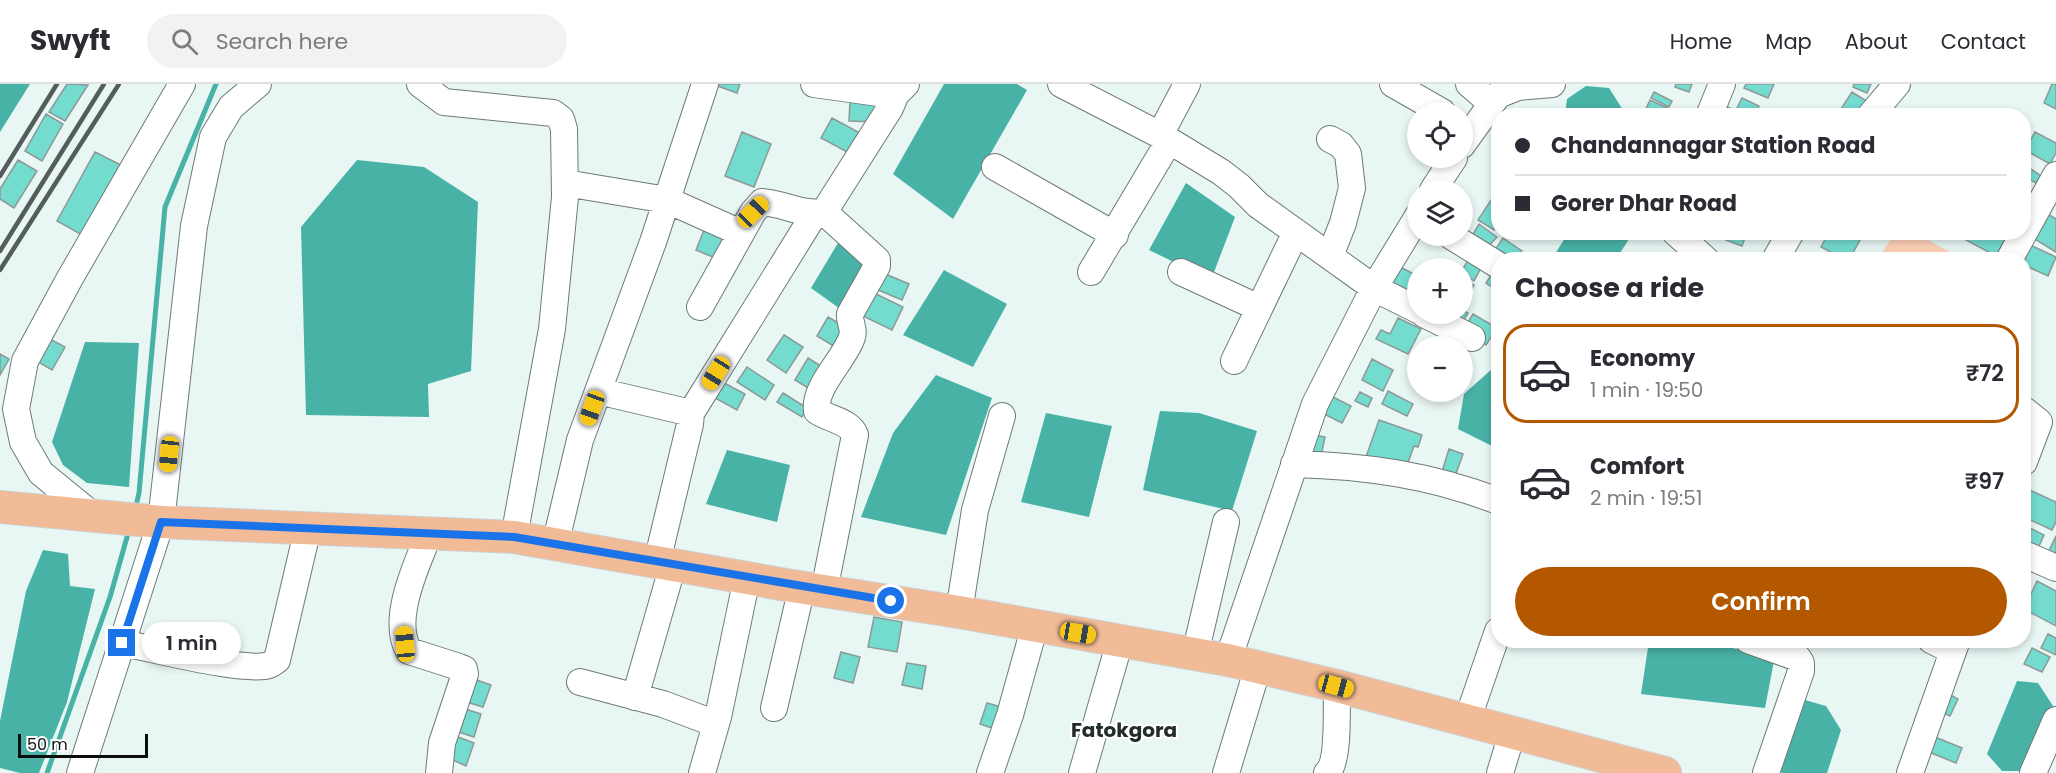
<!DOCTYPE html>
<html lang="en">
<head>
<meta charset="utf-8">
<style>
  :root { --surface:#fff; --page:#f2f2f3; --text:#2b2b33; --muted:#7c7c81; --line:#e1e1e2; --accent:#b45800 }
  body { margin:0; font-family:Poppins,sans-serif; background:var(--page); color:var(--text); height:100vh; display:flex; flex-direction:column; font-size:22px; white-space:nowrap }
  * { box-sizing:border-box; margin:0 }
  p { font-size:20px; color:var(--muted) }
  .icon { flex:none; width:33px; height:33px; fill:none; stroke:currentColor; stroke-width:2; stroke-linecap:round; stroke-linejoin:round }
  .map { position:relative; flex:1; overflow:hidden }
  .drawer { position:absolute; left:1491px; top:168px; width:540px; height:396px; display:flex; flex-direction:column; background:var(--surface); border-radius:24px; box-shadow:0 3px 9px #0003 }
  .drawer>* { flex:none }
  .guide { position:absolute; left:1491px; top:24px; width:540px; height:132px; border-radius:24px; box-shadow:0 3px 9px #0003; display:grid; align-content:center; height:132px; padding:0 24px; background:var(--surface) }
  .tools { position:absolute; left:1407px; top:18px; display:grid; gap:12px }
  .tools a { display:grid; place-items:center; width:66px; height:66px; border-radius:50%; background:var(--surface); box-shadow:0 3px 9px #0003; font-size:30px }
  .scale { position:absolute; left:18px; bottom:15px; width:130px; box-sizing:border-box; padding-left:6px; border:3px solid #0a0f0e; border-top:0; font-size:16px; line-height:21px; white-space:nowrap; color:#0a0f0e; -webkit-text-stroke:4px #fff; paint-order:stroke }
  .end { position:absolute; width:27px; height:27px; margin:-14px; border:8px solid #1a73e8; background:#fff; box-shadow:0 0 0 3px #fff }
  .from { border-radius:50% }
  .bubble { position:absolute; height:42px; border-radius:21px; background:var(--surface); box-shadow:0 3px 9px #0003; font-size:20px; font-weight:600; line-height:42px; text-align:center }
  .car { position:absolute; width:18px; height:36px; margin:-18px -9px; border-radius:8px; box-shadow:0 0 4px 2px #0007; background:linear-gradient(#f5c518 24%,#345 0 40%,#f5c518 0 76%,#345 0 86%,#f5c518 0) }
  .guide b { display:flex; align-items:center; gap:21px; height:57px; font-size:22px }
  .guide b+b { border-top:2px solid var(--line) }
  .guide i { width:15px; height:15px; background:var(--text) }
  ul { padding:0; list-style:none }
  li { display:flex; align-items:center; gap:18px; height:99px; margin:0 12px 9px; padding:0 12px; border:3px solid transparent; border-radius:24px }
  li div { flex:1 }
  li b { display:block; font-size:22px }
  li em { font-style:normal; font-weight:600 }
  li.selected { border-color:var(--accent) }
  li>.icon { width:54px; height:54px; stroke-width:1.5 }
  h2 { padding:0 24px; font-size:27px; line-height:72px }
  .button { display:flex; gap:12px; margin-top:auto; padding:12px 24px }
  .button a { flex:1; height:69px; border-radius:36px; background:var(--accent); color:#fff; font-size:24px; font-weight:600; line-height:69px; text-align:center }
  header { display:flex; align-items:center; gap:36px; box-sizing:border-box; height:84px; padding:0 30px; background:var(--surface); border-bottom:2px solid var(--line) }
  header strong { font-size:28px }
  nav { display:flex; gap:33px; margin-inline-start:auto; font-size:21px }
  .search { width:420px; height:54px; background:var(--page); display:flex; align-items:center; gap:15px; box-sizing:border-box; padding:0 21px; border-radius:33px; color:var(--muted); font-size:22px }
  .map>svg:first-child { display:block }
</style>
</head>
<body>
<header>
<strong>Swyft</strong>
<div class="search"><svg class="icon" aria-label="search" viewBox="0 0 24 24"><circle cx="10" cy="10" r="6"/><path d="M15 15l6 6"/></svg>Search here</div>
<nav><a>Home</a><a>Map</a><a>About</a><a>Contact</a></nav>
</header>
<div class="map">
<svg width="2056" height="689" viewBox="0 0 2056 689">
  <rect width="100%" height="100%" fill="#e8f6f4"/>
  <path fill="#ffd2b7" d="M1895 149H1915L1963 175H1878Z"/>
  <path fill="#48b2a7" d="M0 0H30L0 48Z
    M944 0H1017L1027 6 953 135 893 90Z
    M1586 2 1609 4 1623 26 1617 31H1565L1567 15Z
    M357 76 424 83 478 118 471 287 428 300 429 333 306 331 301 143Z
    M1186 99 1235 133 1211 196 1149 166Z
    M1568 149V148L1633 149 1616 175H1552Z
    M841 154 873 180 843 227 811 204Z
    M944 186 1007 220 973 283 903 251Z
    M85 258 139 259 129 403 87 399 63 381 52 358Z
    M1492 285 1498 287V365L1458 345 1464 310Z
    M936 291 992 314 946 451 861 433 893 349Z
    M1160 327 1199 329 1257 347 1232 427 1143 406Z
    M1046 329 1112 342 1089 433 1021 418Z
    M727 366 790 381 777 438 706 420Z
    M43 466 68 470 70 502 95 505 67 618 39 689H20L0 684V637L26 507Z
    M1649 557H1711L1774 577 1765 624 1641 610Z
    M2017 597 2038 599 2055 625 2027 687H2002L1987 670Z
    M1798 614 1826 622 1841 646 1827 689H1783L1775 687Z"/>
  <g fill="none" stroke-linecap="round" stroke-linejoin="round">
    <path stroke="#48b2a7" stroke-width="5" d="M135 426 139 409 165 123 216 0
      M47 689 110 513 129 446"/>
  </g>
  <path fill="#74dbcf" stroke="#8c9997" stroke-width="1.5" d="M67 0 88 1 65 37 49 28Z
    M712 0H740L737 9Z
    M1676 0H1692L1689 8 1675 3Z
    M1746 0H1774L1768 14 1744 4Z
    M1854 0H1871L1867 9 1853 3Z
    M2052 0H2056V25L2044 19Z
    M1654 8 1672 17 1669 23 1651 14Z
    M1852 8 1871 20 1863 32H1845L1839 28Z
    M1742 14 1759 22 1755 31 1737 24Z
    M1650 16 1667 24 1664 32H1655L1645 27Z
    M850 17 876 18 875 38 849 37Z
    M1721 20 1734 26 1732 32 1718 28Z
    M46 30 63 40 42 77 25 67Z
    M832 34 860 49 849 69 821 54Z
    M742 48 771 60 754 103 725 92Z
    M2035 48 2056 59V69L2050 80 2025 66Z
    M95 68 123 82 84 152 57 137Z
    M18 76 37 87 14 124 0 115V105Z
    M2024 80 2041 92 2036 99 2029 95 2024 104Z
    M1491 116 1498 121V139L1494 146 1478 136Z
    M1462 120 1470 125 1462 138Z
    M2043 127 2056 135V168L2028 151Z
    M1479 140 1497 153 1485 166 1470 155Z
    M706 141 731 151 720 176 696 166Z
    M1729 148H1747L1742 162 1726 156Z
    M1829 148H1845L1860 156 1849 176H1846L1821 163Z
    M1959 148H2013L2009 157 2005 155 1996 172 1966 156 1968 153Z
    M1503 154 1522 167 1516 176H1498L1491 172Z
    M2028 160 2056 173 2048 192 2024 181Z
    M1469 175 1482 182 1474 197 1462 190V186Z
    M1400 183 1418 192V210L1414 217 1407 214 1410 207 1392 198Z
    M1493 188 1498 192V207L1486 199Z
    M883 189 909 200 902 216 876 205Z
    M1462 196 1474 201 1468 214 1462 212Z
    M874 209 903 223 892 246 863 232Z
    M1462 226 1468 229 1459 244 1429 230H1462Z
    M1473 230 1497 244 1486 261 1463 246Z
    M828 233 851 246 840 266 817 252Z
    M1398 234 1421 245 1408 270 1376 255 1381 246 1390 250Z
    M784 251 803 263 786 289 767 276Z
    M48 254 65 263 52 286 35 276Z
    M0 270 9 275 0 291Z
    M808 274 827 286 813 307 795 296Z
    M1372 275 1393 286 1383 307 1362 296Z
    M747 283 774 301 765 316 737 298Z
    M715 294 745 310 737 326 706 309Z
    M1388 307 1413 320 1407 332 1382 320Z
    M1360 308 1372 314 1368 323 1355 317Z
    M783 309 807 324 802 333 777 318Z
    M1329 311 1351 322 1342 339 1320 328Z
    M1379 336 1422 351 1418 363 1414 362 1405 387 1366 373Z
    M1309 350 1325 353 1320 377 1305 374Z
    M1449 365 1463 370 1453 398 1440 394Z
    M2025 404 2056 418V438L2052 446 2024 433V408Z
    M2024 441 2044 451 2035 471 2024 466Z
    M2056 452V481L2045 475Z
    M2037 497 2056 507V542L2024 525Z
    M874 533 902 538 897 568 868 563Z
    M2048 550 2056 554V571L2041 564Z
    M2032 564 2050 573 2042 588 2024 580Z
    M841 568 860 573 853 599 834 594Z
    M907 579 926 582 922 605 902 601Z
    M468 593 491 601 483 623 460 616Z
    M1943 607 1958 615 1950 632 1935 625Z
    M987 619 1005 624 998 646 980 640Z
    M456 622 481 630 474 653 449 645Z
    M450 650 474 659 466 682 444 672Z
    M1930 651 1962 664 1956 679 1924 666Z"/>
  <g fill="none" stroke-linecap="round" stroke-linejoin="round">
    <defs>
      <path id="minor" d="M420 0 444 18 553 29 561 35 564 45 565 113 552 245 514 453
        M814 0 886 10H896L906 0
        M1061 0 1160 51 1221 88 1239 102 1258 121 1374 204 1418 226
        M1393 0 1442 28
        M1469 0 1491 19
        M1709 32 1722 0
        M1870 32 1897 0
        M1160 51 1187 0
        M1330 55 1341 61 1348 70 1352 104 1343 139 1330 172
        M1462 61 1498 11 1518 3 1552 0
        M995 83 1115 151
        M565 99 667 116 741 149
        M1433 106 1454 74
        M824 128 877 176V182L850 230C849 239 855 244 852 253 845 275 813 303 817 327 828 335 850 337 855 351L824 507
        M1675 148 1706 176
        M1451 152 1498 181
        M1775 176 1791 148
        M2009 176 2056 91
        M1091 188 1169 57
        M1181 188 1259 224
        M700 223 753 128 762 118C786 120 800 131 824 128L890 24 896 10
        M1424 230 1472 254
        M1234 277 1296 148
        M598 307 691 329 815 129
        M2024 326 2039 338 2024 378
        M1294 380C1367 382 1430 391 1498 417
        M95 433 41 389 23 358 16 325 25 277 70 194 182 0
        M429 450C417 480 390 536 409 567L459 583 464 585 465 590 442 659 439 689
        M555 461 580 356 653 158 705 0
        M2024 470 2056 484
        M657 478 690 340 691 329
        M959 528 975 426 1002 332
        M1748 556 1798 574 1801 579V587L1766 689
        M1931 556 1953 567
        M122 559C151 564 246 589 269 581 272 580 274 578 277 576L308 444
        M1195 570 1226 438
        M1228 576 1315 320 1374 204 1418 132
        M580 598 663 620 716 640
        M635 613 673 481
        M774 624 802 503
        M1467 637 1498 547
        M80 689 161 438 194 142 213 53 231 23 258 0
        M702 689 718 633 747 494
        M990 689 1010 631 1035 541
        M1082 689 1120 557
        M1226 689 1258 583
        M1327 689C1340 677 1336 620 1337 602
        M1500 689 1512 650
        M1910 689 1957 556
        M2033 689 2056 636"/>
      <path id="major" d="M0 423 161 438 514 453 792 502 959 528 1228 576 1337 602 1665 689"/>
    </defs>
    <use href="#minor" stroke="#6d7a78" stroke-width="28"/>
    <use href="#major" stroke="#cecfcf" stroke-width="34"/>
    <use href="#minor" stroke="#fff" stroke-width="26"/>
    <use href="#major" stroke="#f2bb97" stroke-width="32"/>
    <path stroke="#555d5c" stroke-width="4.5" d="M0 92 57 0
      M0 167 104 0
      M0 186 119 0"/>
  </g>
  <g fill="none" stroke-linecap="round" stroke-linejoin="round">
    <path stroke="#1a73e8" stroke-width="8" d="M122 559 161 438 514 453 891 517"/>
  </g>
  <g text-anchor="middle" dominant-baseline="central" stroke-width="4.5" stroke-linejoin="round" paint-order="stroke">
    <g font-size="20" font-weight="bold" fill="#212c2b" stroke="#fff">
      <text x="1124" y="646">Fatokgora</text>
    </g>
  </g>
</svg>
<div class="tools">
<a><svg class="icon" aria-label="locate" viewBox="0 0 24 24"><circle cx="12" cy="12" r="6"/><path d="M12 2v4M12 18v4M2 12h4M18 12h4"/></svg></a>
<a><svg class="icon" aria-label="layers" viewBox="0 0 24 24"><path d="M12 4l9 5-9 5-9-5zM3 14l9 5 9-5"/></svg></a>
<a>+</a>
<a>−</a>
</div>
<div class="scale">50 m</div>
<i class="end from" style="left:891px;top:517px"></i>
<i class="end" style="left:122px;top:559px"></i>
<div class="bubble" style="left:142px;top:538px;width:99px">1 min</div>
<i class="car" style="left:753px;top:128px;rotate:44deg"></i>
<i class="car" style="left:716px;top:289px;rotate:212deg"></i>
<i class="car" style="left:592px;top:324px;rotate:200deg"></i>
<i class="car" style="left:169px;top:370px;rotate:186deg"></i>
<i class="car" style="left:1078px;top:549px;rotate:100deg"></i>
<i class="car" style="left:405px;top:560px;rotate:355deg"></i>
<i class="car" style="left:1336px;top:602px;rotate:105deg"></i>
<div class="guide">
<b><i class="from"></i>Chandannagar Station Road</b>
<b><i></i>Gorer Dhar Road</b>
</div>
<section class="drawer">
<h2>Choose a ride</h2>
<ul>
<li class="selected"><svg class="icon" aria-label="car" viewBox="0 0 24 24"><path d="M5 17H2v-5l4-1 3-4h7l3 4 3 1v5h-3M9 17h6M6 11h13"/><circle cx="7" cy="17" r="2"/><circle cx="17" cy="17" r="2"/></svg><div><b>Economy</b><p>1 min · 19:50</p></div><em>₹72</em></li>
<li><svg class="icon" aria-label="car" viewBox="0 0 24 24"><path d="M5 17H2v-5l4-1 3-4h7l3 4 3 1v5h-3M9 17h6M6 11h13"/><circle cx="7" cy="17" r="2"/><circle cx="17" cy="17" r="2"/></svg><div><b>Comfort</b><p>2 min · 19:51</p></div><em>₹97</em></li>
</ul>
<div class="button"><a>Confirm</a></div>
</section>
</div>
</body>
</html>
